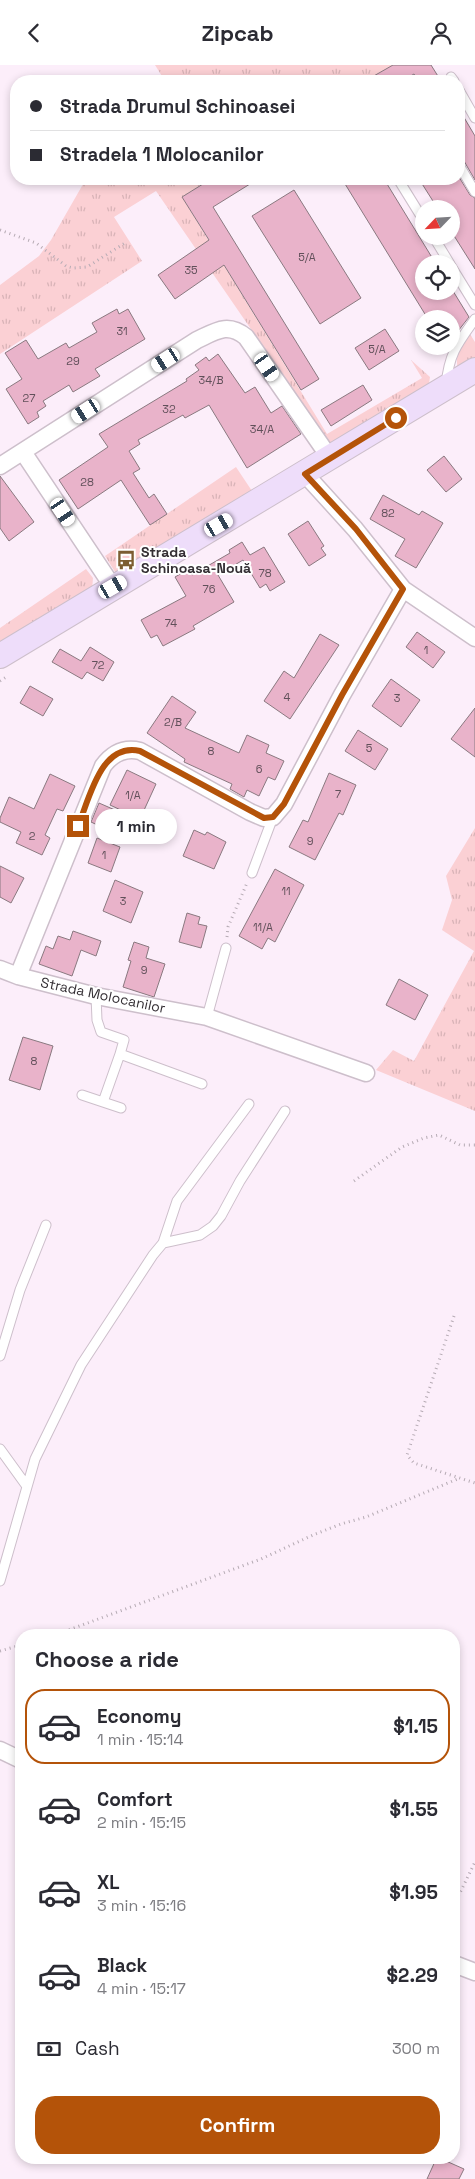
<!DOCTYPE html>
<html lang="en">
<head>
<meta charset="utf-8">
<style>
  :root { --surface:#fff; --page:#f2f2f3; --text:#2b2b33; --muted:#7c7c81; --line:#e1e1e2; --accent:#b45309 }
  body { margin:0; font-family:"Space Grotesk",sans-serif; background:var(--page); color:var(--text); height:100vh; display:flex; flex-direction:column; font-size:19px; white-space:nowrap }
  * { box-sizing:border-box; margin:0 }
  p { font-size:16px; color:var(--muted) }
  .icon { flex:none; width:28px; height:28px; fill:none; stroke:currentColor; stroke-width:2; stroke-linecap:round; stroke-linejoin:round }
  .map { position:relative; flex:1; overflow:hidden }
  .panel { position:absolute; left:15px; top:1564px; width:445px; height:535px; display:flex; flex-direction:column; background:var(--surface); border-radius:20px; box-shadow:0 2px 8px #0003 }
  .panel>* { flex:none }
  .banner { position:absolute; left:10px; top:10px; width:455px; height:110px; border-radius:20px; box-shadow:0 2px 8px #0003; display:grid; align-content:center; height:110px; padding:0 20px; background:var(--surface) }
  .needle { width:32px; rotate:245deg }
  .controls { position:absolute; left:415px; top:135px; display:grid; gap:10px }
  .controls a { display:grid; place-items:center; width:45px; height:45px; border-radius:50%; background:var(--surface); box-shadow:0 2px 8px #0003; font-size:25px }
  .end { position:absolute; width:22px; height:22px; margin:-11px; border:6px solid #b45309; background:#fff; box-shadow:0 0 0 2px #fff }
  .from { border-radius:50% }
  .bubble { position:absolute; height:35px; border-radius:18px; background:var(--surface); box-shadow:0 2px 8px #0003; font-size:16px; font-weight:700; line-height:35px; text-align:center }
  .car { position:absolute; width:15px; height:30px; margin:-15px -8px; border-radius:6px; box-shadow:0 0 4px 1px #0007; background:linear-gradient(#fff 24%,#345 0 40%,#fff 0 76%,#345 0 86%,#fff 0) }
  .banner b { display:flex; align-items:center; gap:18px; height:48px; font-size:19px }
  .banner b+b { border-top:1px solid var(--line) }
  .banner i { width:12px; height:12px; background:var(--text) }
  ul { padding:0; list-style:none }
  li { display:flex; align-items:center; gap:15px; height:75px; margin:0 10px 8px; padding:0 10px; border:2px solid transparent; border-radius:20px }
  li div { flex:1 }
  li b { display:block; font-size:19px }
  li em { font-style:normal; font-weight:700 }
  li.current { border-color:var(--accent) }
  li>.icon { width:45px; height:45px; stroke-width:1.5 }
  h2 { padding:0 20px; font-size:22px; line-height:60px }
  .pay { display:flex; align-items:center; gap:12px; height:55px; padding:0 20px; font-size:19px }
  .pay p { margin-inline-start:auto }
  .button { display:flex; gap:10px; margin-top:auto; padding:10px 20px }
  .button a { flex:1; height:58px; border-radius:20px; background:var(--accent); color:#fff; font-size:20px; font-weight:700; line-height:58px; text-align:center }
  header { display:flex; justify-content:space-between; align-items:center; height:65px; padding:0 20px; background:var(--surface); font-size:22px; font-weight:700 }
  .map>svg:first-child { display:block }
</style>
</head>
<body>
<header><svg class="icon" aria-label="back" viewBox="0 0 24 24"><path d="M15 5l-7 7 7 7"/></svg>Zipcab<svg class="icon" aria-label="person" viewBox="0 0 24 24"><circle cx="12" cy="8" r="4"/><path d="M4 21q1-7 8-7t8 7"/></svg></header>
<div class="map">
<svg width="475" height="2114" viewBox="0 0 475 2114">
  <defs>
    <pattern id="grass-tufts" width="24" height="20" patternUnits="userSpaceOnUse" patternTransform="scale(1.25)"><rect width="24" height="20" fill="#fbd0d4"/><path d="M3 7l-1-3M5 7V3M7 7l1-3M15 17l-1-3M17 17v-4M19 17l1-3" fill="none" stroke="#d8b3b7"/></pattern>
  </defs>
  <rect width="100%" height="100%" fill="#fceefa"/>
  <path fill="url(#grass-tufts)" d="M155 0H393L366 16H165Z
    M86 114H211L182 132 327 369 422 313 411 295 430 312 428 325 330 379 156 126 114 152 142 196 0 289V220L39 191 51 175Z
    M468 266 475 277V297L458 304C454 291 462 277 468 266Z
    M236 402 254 429 117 510 105 491Z
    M86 504 93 513 92 525 0 583V563Z
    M475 763V1046L376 1005 393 985 414 996 474 886 442 865 452 835 446 811Z"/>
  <path fill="#e9b3ca" stroke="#8a7980" d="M393 0H431L441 16H419L414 9 402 16H365Z
    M459 44 475 71V115L464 96 459 94Z
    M459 112 470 130 475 133V204L451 166V144H438L419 114H459Z
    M211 114H258L213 142 319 314 301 325 224 200 175 234 158 210 209 175 182 132Z
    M342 114H384L436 199H424V226H453L469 252 451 275V254H428Z
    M294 125 361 233 320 259 252 151Z
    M117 244 119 249 128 244 145 274 95 304 100 311 73 327 69 320 43 336 46 341 37 347 39 352 28 359 6 324 22 314 5 288 26 275 38 294 66 278 69 283 97 267 92 258Z
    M385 264 399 286 369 305 355 283Z
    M218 289 245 328 255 322 271 348 282 341 301 369 247 403 209 340 185 353 183 350 138 375 140 379 129 386 140 404 133 408 149 433 154 429 167 449 150 460 121 415 78 444 59 415 108 382 99 369 187 316 186 314 199 305 195 300 206 292 209 296Z
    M363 320 372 335 331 361 321 345Z
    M444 391 462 414 446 427 427 405Z
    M0 411 34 457 9 476 0 463Z
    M383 430 419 450 422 446 443 458 416 503 395 491 405 474 370 454Z
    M308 456 324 481 321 483 326 490 309 501 288 469Z
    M242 477 250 490 264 482 285 517 270 526 266 519 260 523 243 495 218 510 234 537 193 561 195 564 163 581 157 570 151 573 141 555 186 531 175 512 189 504 192 510 230 488 229 485Z
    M417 567 445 587 433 603 406 582Z
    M320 569 339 580 290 654 264 636 284 606 294 613Z
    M90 582 114 597 103 616 87 607 82 614 52 597 60 584 81 596Z
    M391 614 420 635 401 662 372 641Z
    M30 621 53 634 43 651 20 638Z
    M172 631 196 647 185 663 239 688 247 670 269 680 266 688 284 696 275 715 268 712 259 731 247 725 244 732 230 724 232 719 184 697 185 694 147 668Z
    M475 643V692L451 674Z
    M358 665 388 684 375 705 345 686Z
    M127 705 156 719 140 754 110 740Z
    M329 708 356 720 343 750 339 748 315 795 289 782 303 755 308 757Z
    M50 709 75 721 63 746 57 744 45 770 50 773 42 790 16 778 21 767 0 757V753L9 732 34 744Z
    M99 738 115 745 106 764 91 757Z
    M194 765 205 770 207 767 226 777 214 804 183 791Z
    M97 773 120 782 111 807 88 798Z
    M0 801 24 813 11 838 0 832Z
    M275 804 304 820 275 877 268 873 262 884 239 871Z
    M115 815 143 827 131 858 103 846Z
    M187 848 200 852 198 859 207 861 201 883 179 877Z
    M73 866 101 876 96 891 81 885 72 911 39 899 46 881 53 884 58 871 70 875Z
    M134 877 149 882 146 893 165 899 154 932 123 922 131 896 128 895Z
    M399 914 428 930 415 955 386 940Z
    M23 972 53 981 40 1025 9 1015Z
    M437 2092 464 2104 459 2114H427Z"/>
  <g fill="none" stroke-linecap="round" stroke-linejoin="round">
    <defs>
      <path id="lane" d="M451 12 454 16
        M459 25 475 53
        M459 100 475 127
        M398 114 424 156
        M433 171 450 199
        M451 201 475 240
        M446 320C449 289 457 279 475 254
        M252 808 273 752
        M96 931 97 955 101 967 124 975 120 989 202 1019
        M207 952 226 883
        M82 1030 121 1043
        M103 1037 120 989
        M163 1178 177 1136 249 1039
        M0 1291 20 1225 46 1160
        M0 1384 26 1420
        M0 1516 35 1394 81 1300 153 1190 163 1178 200 1170 213 1161 221 1151 240 1116 285 1046"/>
      <path id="street" d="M23 387 113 522
        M0 401 197 275C216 266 228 257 246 272L330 393
        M305 409 355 464 403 524 475 573
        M0 904 18 911 96 931 207 952 366 1008
        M18 911 103 701C112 689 124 682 140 686L250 747 264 753 273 752 284 739 342 630 403 524
        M0 1685 21 1695
        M454 1899 475 1907"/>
      <path id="secondary" d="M0 591 475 305"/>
    </defs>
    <use href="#lane" stroke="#cdbfcb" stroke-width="11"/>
    <use href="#street" stroke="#cdbfcb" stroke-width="19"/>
    <use href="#secondary" stroke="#cdbfcb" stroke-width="26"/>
    <path stroke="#b6abb4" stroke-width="3" stroke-dasharray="1 4" stroke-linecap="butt" d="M0 165 36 178 66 201 73 203 87 202 125 178
      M0 616 8 611
      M227 872 228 862 247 818
      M354 1116 402 1082 424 1073 439 1070 460 1080H475
      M454 1251 407 1390 414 1398 475 1418
      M55 1570 261 1494 313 1470 341 1459 366 1452 460 1413
      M0 1586 21 1580
      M454 1840 475 1797"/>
    <use href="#lane" stroke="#fff" stroke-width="9"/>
    <use href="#street" stroke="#fff" stroke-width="16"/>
    <use href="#secondary" stroke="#eeddfa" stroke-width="24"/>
  </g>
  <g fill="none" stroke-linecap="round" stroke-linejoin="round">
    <path stroke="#b45309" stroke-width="6" d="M78 761C90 732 101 677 140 686L264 753 273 752 284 739 342 630 403 524 356 464 305 409 396 353"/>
  </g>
  <defs>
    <symbol id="bus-bare" viewBox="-9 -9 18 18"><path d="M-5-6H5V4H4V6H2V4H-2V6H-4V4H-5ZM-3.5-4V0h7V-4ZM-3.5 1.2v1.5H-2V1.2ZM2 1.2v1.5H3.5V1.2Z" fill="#7c5d32" stroke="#fff" stroke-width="2.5" paint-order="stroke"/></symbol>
  </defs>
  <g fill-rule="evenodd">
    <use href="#bus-bare" x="112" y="481" width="28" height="28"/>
  </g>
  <g text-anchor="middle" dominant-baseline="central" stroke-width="4" stroke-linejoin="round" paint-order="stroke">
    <g font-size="11" fill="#61505a">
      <text x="307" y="192">5/A</text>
      <text x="191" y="205">35</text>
      <text x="122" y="266">31</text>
      <text x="377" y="284">5/A</text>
      <text x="73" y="296">29</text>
      <text x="211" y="315">34/B</text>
      <text x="29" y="333">27</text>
      <text x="169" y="344">32</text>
      <text x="262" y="364">34/A</text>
      <text x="87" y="417">28</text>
      <text x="388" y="448">82</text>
      <text x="265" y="508">78</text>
      <text x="209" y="524">76</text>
      <text x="171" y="558">74</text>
      <text x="426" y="585">1</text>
      <text x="98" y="600">72</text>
      <text x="287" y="632">4</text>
      <text x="397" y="633">3</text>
      <text x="173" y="657">2/B</text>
      <text x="369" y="683">5</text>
      <text x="211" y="686">8</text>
      <text x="259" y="704">6</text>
      <text x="338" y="729">7</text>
      <text x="133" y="730">1/A</text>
      <text x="32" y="771">2</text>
      <text x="310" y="776">9</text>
      <text x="104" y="790">1</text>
      <text x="286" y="826">11</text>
      <text x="123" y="836">3</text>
      <text x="263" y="862">11/A</text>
      <text x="144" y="905">9</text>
      <text x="34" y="996">8</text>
    </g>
    <g font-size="14" font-weight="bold" fill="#342f34" stroke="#fff" text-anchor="start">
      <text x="141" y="487">Strada<tspan x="141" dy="16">Schinoasa-Nouă</tspan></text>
    </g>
    <g font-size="14" fill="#342f34" stroke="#fff">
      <text transform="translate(103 930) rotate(12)">Strada Molocanilor</text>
    </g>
  </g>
</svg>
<div class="controls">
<a><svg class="needle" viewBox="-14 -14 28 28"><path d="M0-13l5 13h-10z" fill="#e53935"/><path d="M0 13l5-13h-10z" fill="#7c7c81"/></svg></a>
<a><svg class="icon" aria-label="locate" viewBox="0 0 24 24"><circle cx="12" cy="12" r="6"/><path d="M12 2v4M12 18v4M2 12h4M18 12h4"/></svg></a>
<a><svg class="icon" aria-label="layers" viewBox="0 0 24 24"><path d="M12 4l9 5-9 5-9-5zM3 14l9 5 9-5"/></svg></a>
</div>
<i class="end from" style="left:396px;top:353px"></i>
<i class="end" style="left:78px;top:761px"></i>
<div class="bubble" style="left:95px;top:744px;width:82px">1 min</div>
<i class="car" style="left:166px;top:295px;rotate:237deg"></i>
<i class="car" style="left:267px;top:302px;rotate:145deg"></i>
<i class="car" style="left:86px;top:346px;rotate:237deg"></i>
<i class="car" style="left:63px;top:447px;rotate:146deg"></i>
<i class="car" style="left:219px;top:460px;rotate:60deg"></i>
<i class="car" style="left:113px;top:522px;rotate:60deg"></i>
<div class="banner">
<b><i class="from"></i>Strada Drumul Schinoasei</b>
<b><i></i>Stradela 1 Molocanilor</b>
</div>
<section class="panel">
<h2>Choose a ride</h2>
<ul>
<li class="current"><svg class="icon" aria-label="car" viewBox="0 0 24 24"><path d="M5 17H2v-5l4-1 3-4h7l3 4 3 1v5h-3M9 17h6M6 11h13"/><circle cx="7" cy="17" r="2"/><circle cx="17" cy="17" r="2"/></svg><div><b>Economy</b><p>1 min · 15:14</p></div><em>$1.15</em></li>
<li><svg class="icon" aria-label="car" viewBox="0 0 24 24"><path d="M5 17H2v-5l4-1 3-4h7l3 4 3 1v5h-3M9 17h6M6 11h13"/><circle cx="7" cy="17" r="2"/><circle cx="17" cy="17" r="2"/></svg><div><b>Comfort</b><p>2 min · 15:15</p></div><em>$1.55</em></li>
<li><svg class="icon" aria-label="car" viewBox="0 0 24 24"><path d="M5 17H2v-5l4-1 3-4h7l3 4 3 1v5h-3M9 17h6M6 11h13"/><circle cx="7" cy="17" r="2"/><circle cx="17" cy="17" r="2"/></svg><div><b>XL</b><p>3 min · 15:16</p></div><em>$1.95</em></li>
<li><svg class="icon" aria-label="car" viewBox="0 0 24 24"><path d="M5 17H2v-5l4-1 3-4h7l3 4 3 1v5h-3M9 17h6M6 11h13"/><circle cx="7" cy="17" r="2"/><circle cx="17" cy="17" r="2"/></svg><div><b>Black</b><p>4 min · 15:17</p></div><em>$2.29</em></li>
</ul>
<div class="pay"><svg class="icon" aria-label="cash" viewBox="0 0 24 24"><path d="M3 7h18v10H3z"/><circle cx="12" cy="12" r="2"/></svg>Cash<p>300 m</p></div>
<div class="button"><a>Confirm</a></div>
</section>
</div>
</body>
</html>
